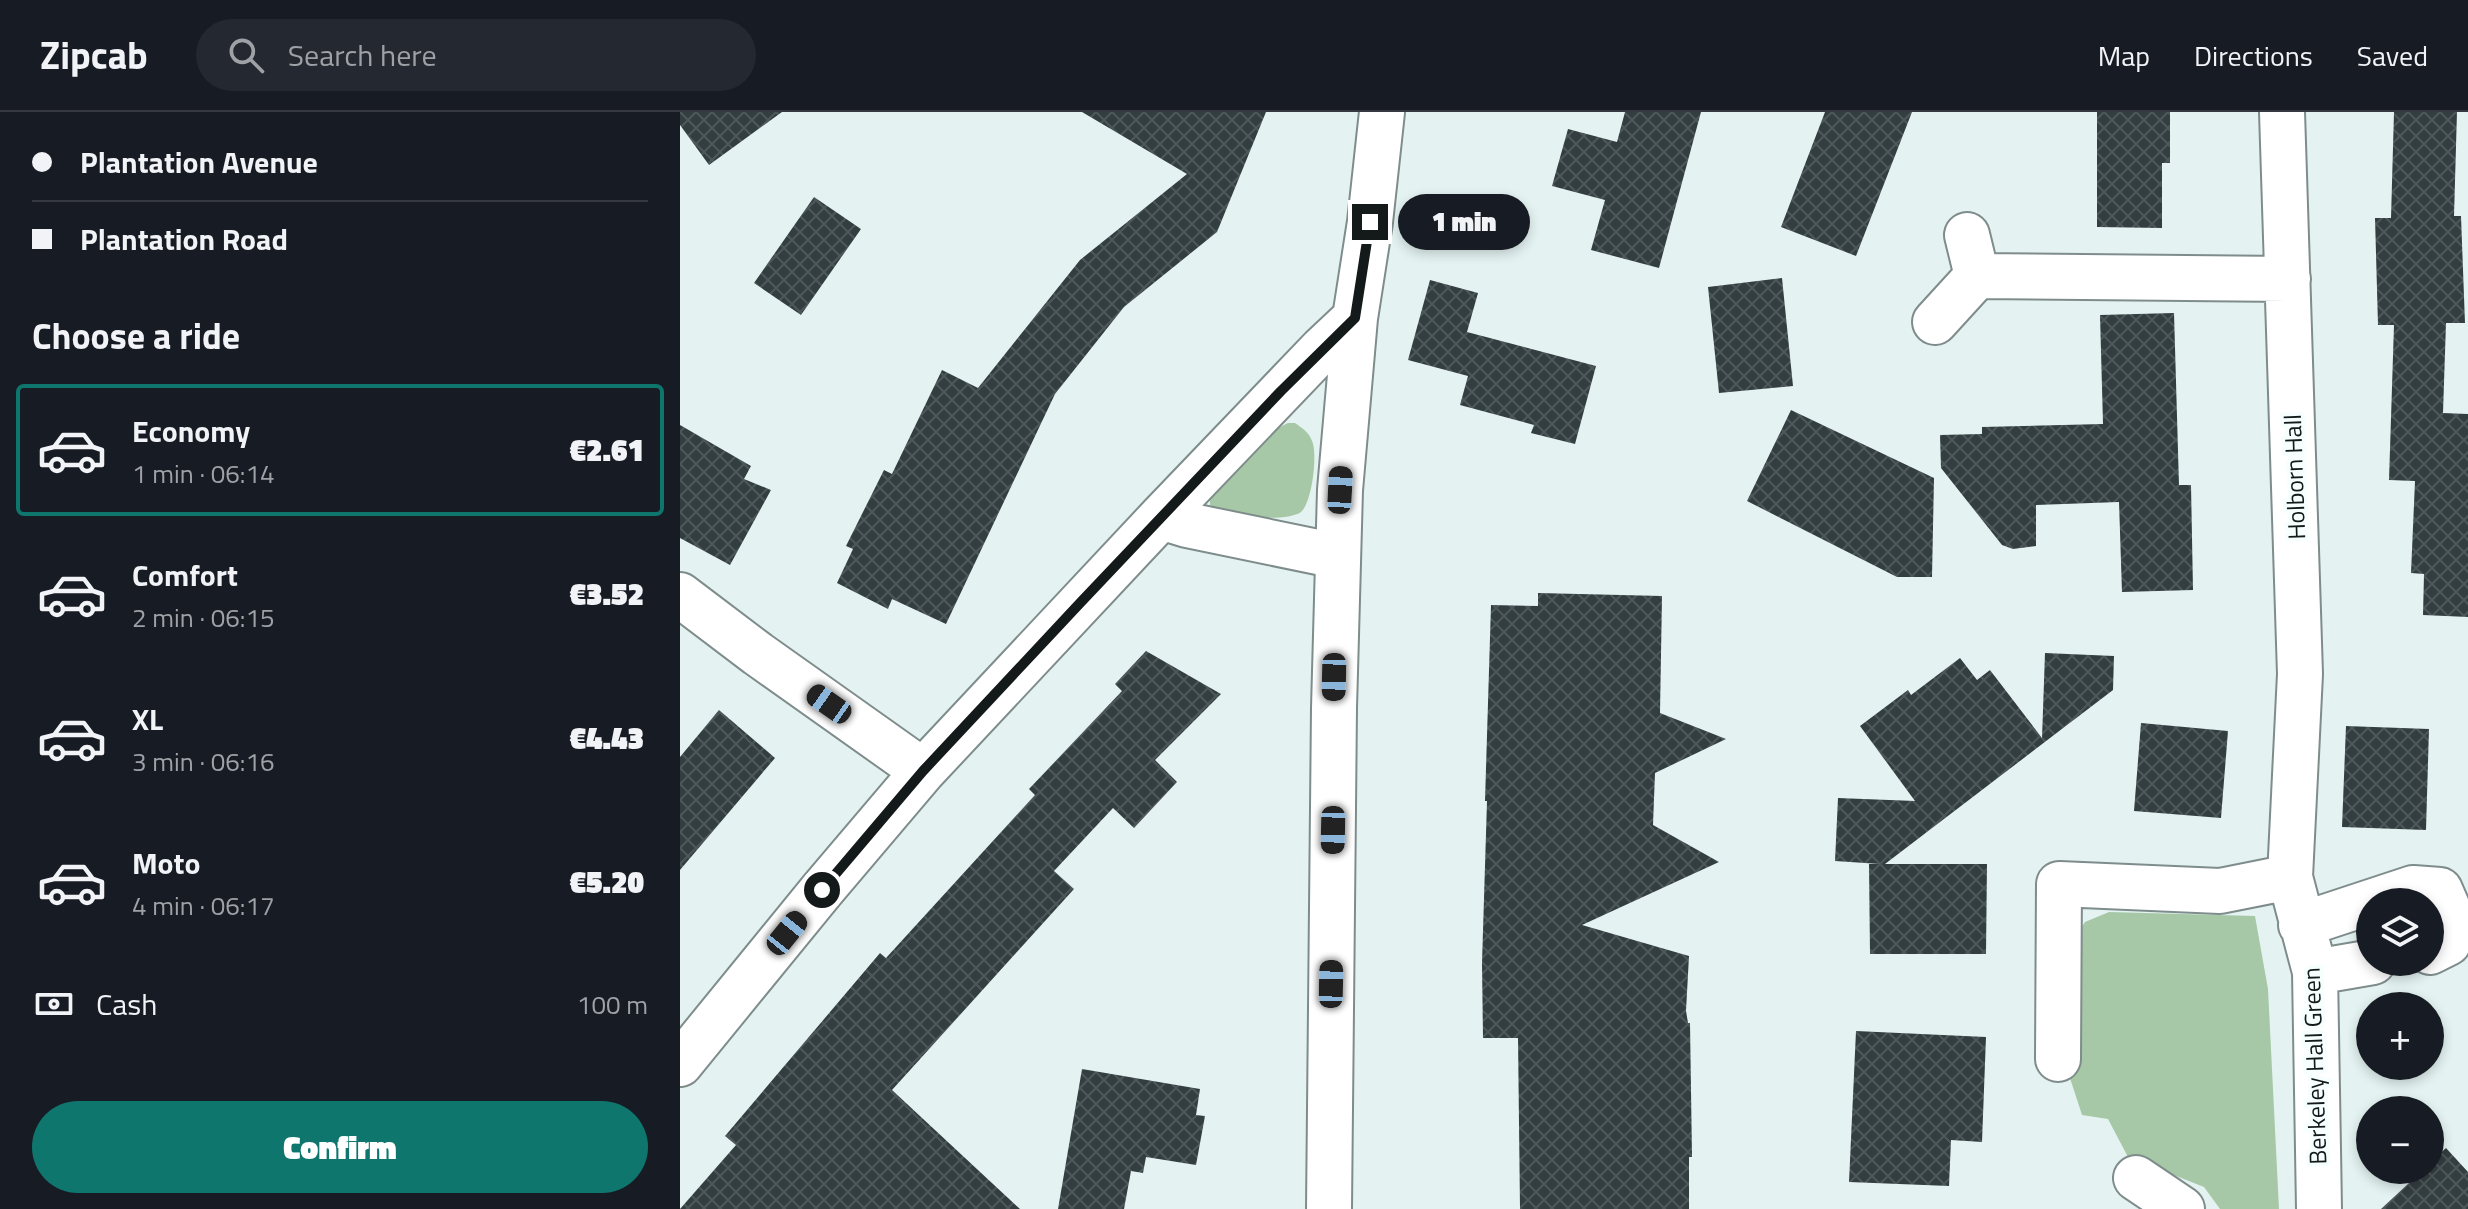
<!DOCTYPE html>
<html lang="en">
<head>
<meta charset="utf-8">
<style>
  :root { --surface:#171b24; --page:#242831; --text:#f1f3f6; --muted:#9ea1a6; --line:#363941; --accent:#0f766e }
  body { margin:0; font-family:"Titillium Web",sans-serif; background:var(--page); color:var(--text); height:100vh; display:flex; flex-direction:column; font-size:30px; white-space:nowrap }
  * { box-sizing:border-box; margin:0 }
  p { font-size:26px; color:var(--muted) }
  .icon { flex:none; width:44px; height:44px; fill:none; stroke:currentColor; stroke-width:2; stroke-linecap:round; stroke-linejoin:round }
  .map { position:relative; flex:1; overflow:hidden }
  .details { display:flex; flex-direction:column; background:var(--surface); width:680px }
  .details>* { flex:none }
  .top-card { display:grid; align-content:center; height:176px; padding:0 32px; background:var(--surface) }
  .buttons { position:absolute; left:1676px; top:776px; display:grid; gap:16px }
  .buttons a { display:grid; place-items:center; width:88px; height:88px; border-radius:50%; background:var(--surface); box-shadow:0 4px 12px #0003; font-size:40px }
  .end { position:absolute; width:36px; height:36px; margin:-18px; border:10px solid #141919; background:#fff; box-shadow:0 0 0 4px #fff }
  .from { border-radius:50% }
  .bubble { position:absolute; height:56px; border-radius:28px; background:var(--surface); box-shadow:0 4px 12px #0003; font-size:26px; font-weight:800; line-height:56px; text-align:center }
  .car { position:absolute; width:24px; height:48px; margin:-24px -12px; border-radius:10px; box-shadow:0 0 6px 2px #0007; background:linear-gradient(#222 24%,#8ab4d8 0 40%,#222 0 76%,#8ab4d8 0 86%,#222 0) }
  .top-card b { display:flex; align-items:center; gap:28px; height:76px; font-size:30px }
  .top-card b+b { border-top:2px solid var(--line) }
  .top-card i { width:20px; height:20px; background:var(--text) }
  ul { padding:0; list-style:none }
  li { display:flex; align-items:center; gap:24px; height:132px; margin:0 16px 12px; padding:0 16px; border:4px solid transparent; border-radius:8px }
  li div { flex:1 }
  li b { display:block; font-size:30px }
  li em { font-style:normal; font-weight:800 }
  li.on { border-color:var(--accent) }
  li>.icon { width:72px; height:72px; stroke-width:1.5 }
  h2 { padding:0 32px; font-size:36px; line-height:96px }
  .pay { display:flex; align-items:center; gap:20px; height:88px; padding:0 32px; font-size:30px }
  .pay p { margin-inline-start:auto }
  .primary-button { display:flex; gap:16px; margin-top:auto; padding:16px 32px }
  .primary-button a { flex:1; height:92px; border-radius:48px; background:var(--accent); color:#fff; font-size:32px; font-weight:800; line-height:92px; text-align:center }
  header { display:flex; align-items:center; gap:48px; box-sizing:border-box; height:112px; padding:0 40px; background:var(--surface); border-bottom:2px solid var(--line) }
  header strong { font-size:38px }
  nav { display:flex; gap:44px; margin-inline-start:auto; font-size:28px }
  .search { width:560px; height:72px; background:var(--page); display:flex; align-items:center; gap:20px; box-sizing:border-box; padding:0 28px; border-radius:44px; color:var(--muted); font-size:30px }
  main { display:flex; flex:1; min-height:0 }
  .map>svg:first-child { display:block }
</style>
</head>
<body>
<header>
<strong>Zipcab</strong>
<div class="search"><svg class="icon" aria-label="search" viewBox="0 0 24 24"><circle cx="10" cy="10" r="6"/><path d="M15 15l6 6"/></svg>Search here</div>
<nav><a>Map</a><a>Directions</a><a>Saved</a></nav>
</header>
<main>
<section class="details">
<div class="top-card">
<b><i class="from"></i>Plantation Avenue</b>
<b><i></i>Plantation Road</b>
</div>
<h2>Choose a ride</h2>
<ul>
<li class="on"><svg class="icon" aria-label="car" viewBox="0 0 24 24"><path d="M5 17H2v-5l4-1 3-4h7l3 4 3 1v5h-3M9 17h6M6 11h13"/><circle cx="7" cy="17" r="2"/><circle cx="17" cy="17" r="2"/></svg><div><b>Economy</b><p>1 min · 06:14</p></div><em>€2.61</em></li>
<li><svg class="icon" aria-label="car" viewBox="0 0 24 24"><path d="M5 17H2v-5l4-1 3-4h7l3 4 3 1v5h-3M9 17h6M6 11h13"/><circle cx="7" cy="17" r="2"/><circle cx="17" cy="17" r="2"/></svg><div><b>Comfort</b><p>2 min · 06:15</p></div><em>€3.52</em></li>
<li><svg class="icon" aria-label="car" viewBox="0 0 24 24"><path d="M5 17H2v-5l4-1 3-4h7l3 4 3 1v5h-3M9 17h6M6 11h13"/><circle cx="7" cy="17" r="2"/><circle cx="17" cy="17" r="2"/></svg><div><b>XL</b><p>3 min · 06:16</p></div><em>€4.43</em></li>
<li><svg class="icon" aria-label="car" viewBox="0 0 24 24"><path d="M5 17H2v-5l4-1 3-4h7l3 4 3 1v5h-3M9 17h6M6 11h13"/><circle cx="7" cy="17" r="2"/><circle cx="17" cy="17" r="2"/></svg><div><b>Moto</b><p>4 min · 06:17</p></div><em>€5.20</em></li>
</ul>
<div class="pay"><svg class="icon" aria-label="cash" viewBox="0 0 24 24"><path d="M3 7h18v10H3z"/><circle cx="12" cy="12" r="2"/></svg>Cash<p>100 m</p></div>
<div class="primary-button"><a>Confirm</a></div>
</section>
<div class="map">
<svg width="1788" height="1097" viewBox="0 0 1788 1097">
  <defs>
    <pattern id="building-cross-hatch" width="8" height="8" patternUnits="userSpaceOnUse" patternTransform="scale(2)"><rect width="8" height="8" fill="#333e41"/><path d="M0 0l8 8M0 8l8-8" fill="none" stroke="#4e5759"/></pattern>
  </defs>
  <rect width="100%" height="100%" fill="#e4f3f2"/>
  <path fill="#a7c8a6" d="M608 311H615C622 316 629 320 632 329 638 342 632 391 621 400 606 411 543 405 530 393V382L596 317Z
    M1429 800 1575 804 1588 877 1599 1097H1540L1524 1075 1448 1045 1428 1007 1402 1003 1388 960 1395 825 1405 810Z"/>
  <path fill="url(#building-cross-hatch)" d="M0 0H102L29 53 0 13Z
    M402 0H586L537 120 444 195 375 282 266 512 212 487 208 497 157 471 173 437 166 434 204 358 212 362 262 258 298 276 400 148 507 62Z
    M945 0H1021L979 156 911 138 925 88 872 74 888 17 937 30Z
    M1145 0H1232L1176 144 1101 115Z
    M1417 0H1490V51H1482V116L1417 115Z
    M1714 0H1777L1774 104H1781L1785 211H1766L1763 301 1788 302V505L1743 503 1744 462 1731 461 1735 369 1709 368 1714 213H1698L1695 106H1711Z
    M134 85 181 117 121 203 74 171Z
    M1102 166 1113 274 1039 281 1028 175Z
    M750 168 798 181 787 220 916 254 895 332 851 321 854 313 780 293 788 264 728 248Z
    M1494 201 1499 373H1511L1513 478 1442 480 1439 390 1356 393V434L1333 437 1322 433 1261 356 1260 323 1302 322V315L1423 312 1420 203Z
    M1111 298 1254 366 1252 465H1217L1067 389Z
    M0 313 71 354 64 367 91 378 50 453 0 426Z
    M858 481 982 484 980 601 1046 627 975 661 973 713 1039 750 902 813 1009 844 1006 899 1008 911H1010L1012 1045H1009V1097H840L838 926H803L802 851 807 689H805L811 493 858 494Z
    M466 539 541 582 475 648 497 670 454 716 433 696 374 759 394 777 212 978 340 1097H0L56 1033 45 1024 200 841 206 846 355 683 349 677 442 579 435 572Z
    M1365 541 1434 544 1433 578 1205 752H1307L1306 842H1190L1189 752H1200L1155 749 1158 686 1235 689 1180 614 1228 578 1231 583 1280 546 1297 568 1310 558 1362 626Z
    M39 598 95 646 0 758V645Z
    M1461 611 1548 619 1541 706 1454 699Z
    M1666 614 1749 617 1746 718 1662 715Z
    M1176 919 1306 925 1302 1030 1271 1028 1269 1074 1169 1070Z
    M402 957 520 977 516 1003 525 1004 516 1053 466 1045 463 1061 451 1059 444 1097H378Z
    M1766 1036 1788 1060V1097H1701L1743 1058H1750V1051Z"/>
  <g fill="none" stroke-linecap="round" stroke-linejoin="round">
    <defs>
      <path id="street" d="M1602 0 1620 562 1610 765 1635 860 1639 1097
        M1287 123 1297 164
        M1255 210 1297 164 1608 167
        M481 405 507 413 657 444
        M0 483 78 542 243 659
        M1621 813 1733 776 1760 778 1770 801 1768 831 1750 840
        M1635 860 1693 850
        M1378 947 1379 772 1540 779 1610 765
        M0 952 142 778 243 659 481 405 642 237 675 206
        M1456 1066 1502 1097
        M649 1097 654 596 660 378 675 206 690 110 702 0"/>
    </defs>
    <use href="#street" stroke="#7f8c8c" stroke-width="48"/>
    <use href="#street" stroke="#fff" stroke-width="44"/>
  </g>
  <g fill="none" stroke-linecap="round" stroke-linejoin="round">
    <path stroke="#141919" stroke-width="10" d="M142 778 243 659 401 490 601 279 675 206 690 110"/>
  </g>
  <g text-anchor="middle" dominant-baseline="central" stroke-width="8" stroke-linejoin="round" paint-order="stroke">
    <g font-size="24" fill="#141919" stroke="#f6fffe">
      <text transform="translate(1614 365) rotate(-92)">Holborn Hall</text>
      <text transform="translate(1634 954) rotate(-92)">Berkeley Hall Green</text>
    </g>
  </g>
</svg>
<div class="buttons">
<a><svg class="icon" aria-label="layers" viewBox="0 0 24 24"><path d="M12 4l9 5-9 5-9-5zM3 14l9 5 9-5"/></svg></a>
<a>+</a>
<a>−</a>
</div>
<i class="end from" style="left:142px;top:778px"></i>
<i class="end" style="left:690px;top:110px"></i>
<div class="bubble" style="left:718px;top:82px;width:132px">1 min</div>
<i class="car" style="left:660px;top:378px;rotate:3deg"></i>
<i class="car" style="left:654px;top:565px;rotate:181deg"></i>
<i class="car" style="left:149px;top:592px;rotate:305deg"></i>
<i class="car" style="left:653px;top:718px;rotate:181deg"></i>
<i class="car" style="left:107px;top:821px;rotate:39deg"></i>
<i class="car" style="left:651px;top:872px;rotate:1deg"></i>
</div>
</main>
</body>
</html>
